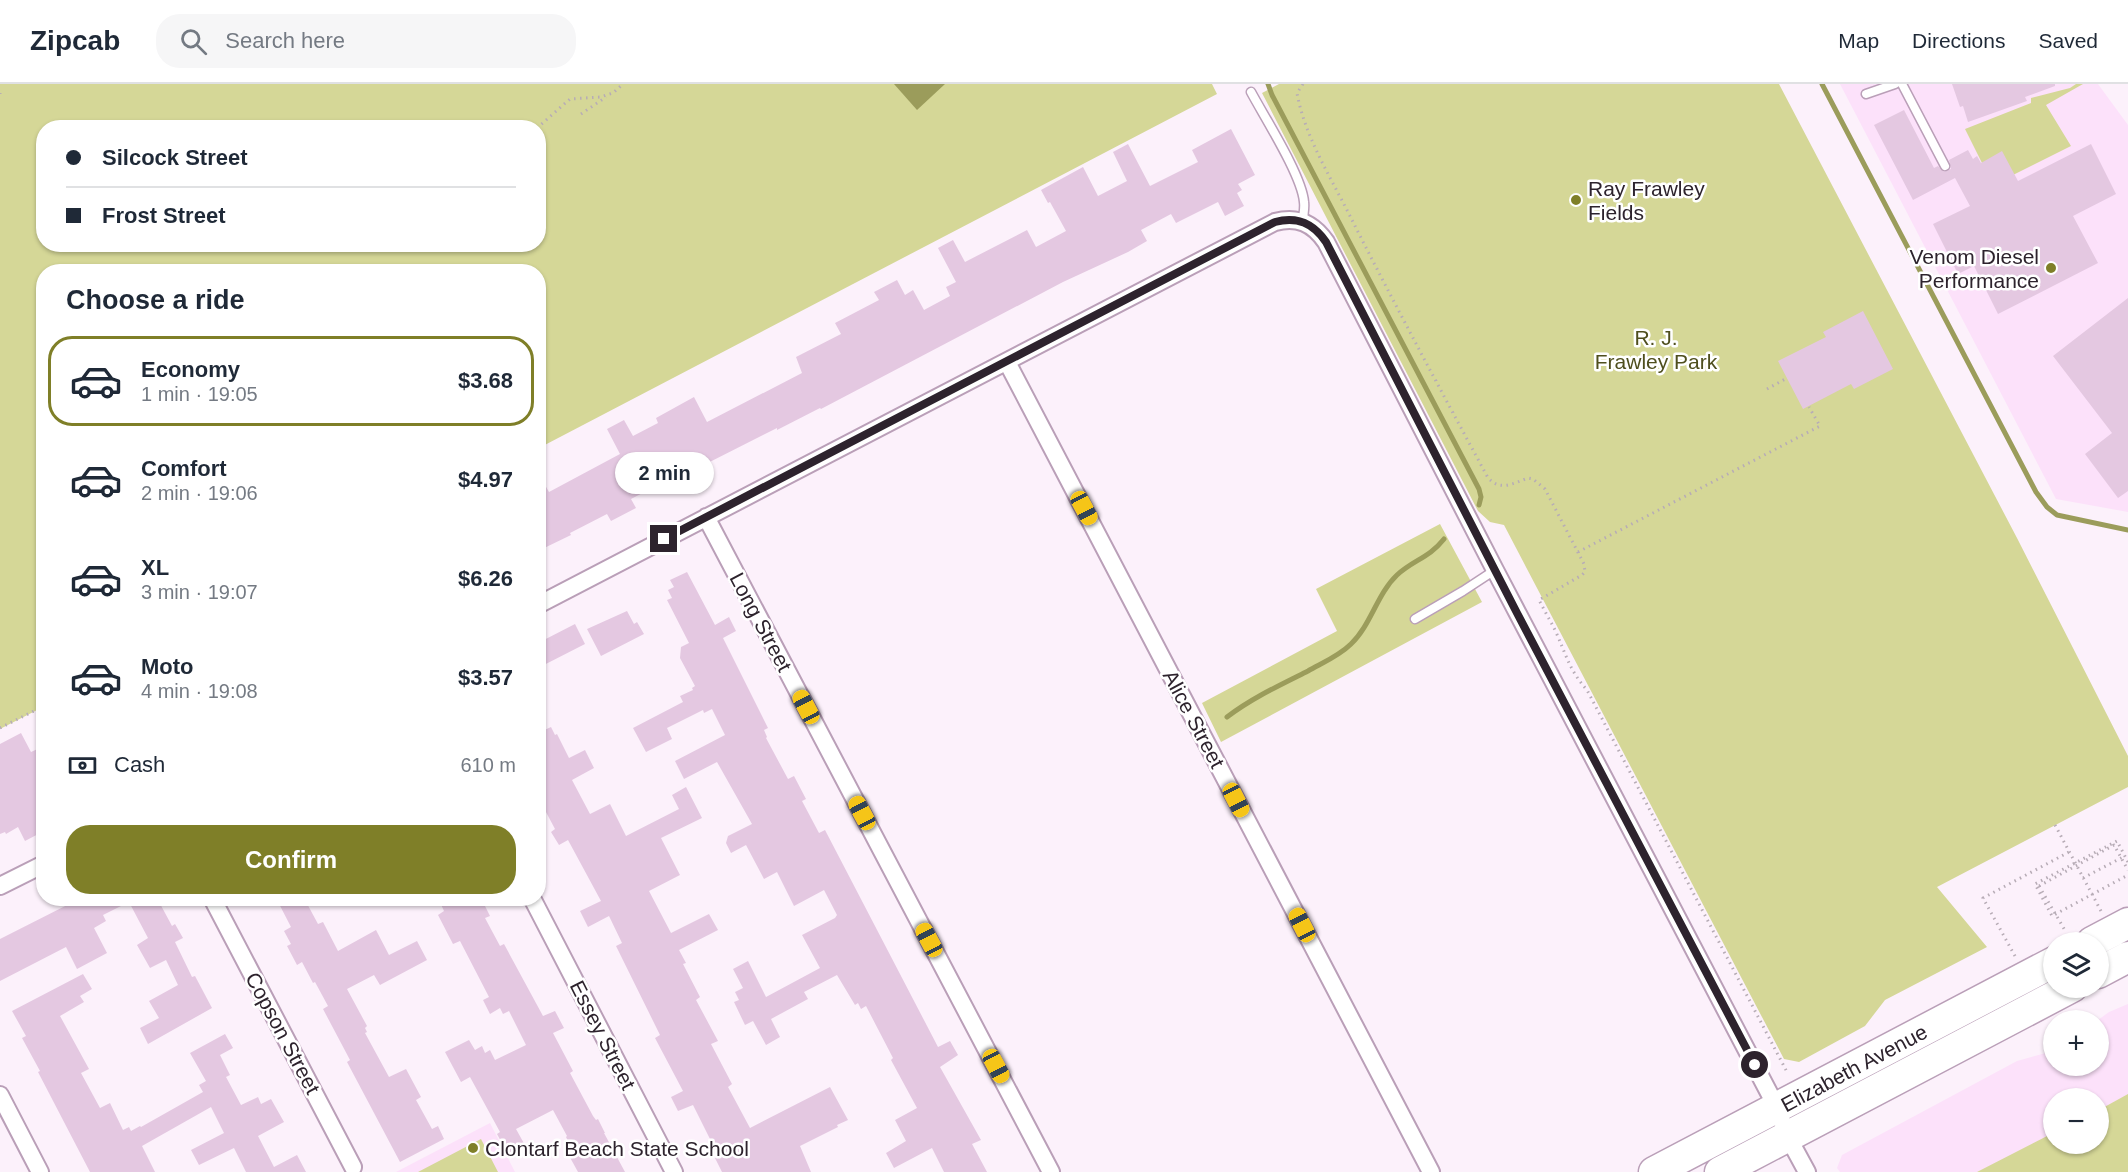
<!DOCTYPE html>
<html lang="en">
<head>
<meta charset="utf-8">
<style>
  :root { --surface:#fff; --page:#f6f6f7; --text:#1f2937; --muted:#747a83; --line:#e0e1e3; --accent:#7f7f28 }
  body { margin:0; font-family:Arial,sans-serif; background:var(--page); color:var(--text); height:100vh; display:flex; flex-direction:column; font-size:22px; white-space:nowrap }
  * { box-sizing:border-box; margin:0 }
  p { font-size:20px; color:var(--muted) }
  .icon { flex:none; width:33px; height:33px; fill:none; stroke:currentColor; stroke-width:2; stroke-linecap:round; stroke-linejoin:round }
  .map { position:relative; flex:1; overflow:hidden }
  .sheet { position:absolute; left:36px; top:180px; width:510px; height:642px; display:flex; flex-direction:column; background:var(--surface); border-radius:24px; box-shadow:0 2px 4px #0004 }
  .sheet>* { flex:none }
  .top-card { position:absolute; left:36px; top:36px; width:510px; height:132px; border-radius:24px; box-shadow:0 2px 4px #0004; display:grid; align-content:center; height:132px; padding:0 30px; background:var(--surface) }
  .fabs { position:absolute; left:2043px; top:848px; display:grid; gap:12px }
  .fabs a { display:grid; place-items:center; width:66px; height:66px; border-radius:50%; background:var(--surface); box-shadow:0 2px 4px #0004; font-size:30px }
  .end { position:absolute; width:27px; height:27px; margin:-14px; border:8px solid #2d232d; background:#fff; box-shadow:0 0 0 3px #fff }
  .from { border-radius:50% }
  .bubble { position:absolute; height:42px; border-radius:21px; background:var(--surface); box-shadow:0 2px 4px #0004; font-size:20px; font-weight:700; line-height:42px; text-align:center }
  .car { position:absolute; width:18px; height:36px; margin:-18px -9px; border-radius:8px; box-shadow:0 0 4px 2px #0007; background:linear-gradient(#f5c518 24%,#345 0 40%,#f5c518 0 76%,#345 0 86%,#f5c518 0) }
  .top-card b { display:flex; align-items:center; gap:21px; height:57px; font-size:22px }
  .top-card b+b { border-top:2px solid var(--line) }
  .top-card i { width:15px; height:15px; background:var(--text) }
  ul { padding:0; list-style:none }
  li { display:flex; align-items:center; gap:18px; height:90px; margin:0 12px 9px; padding:0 18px; border:3px solid transparent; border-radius:24px }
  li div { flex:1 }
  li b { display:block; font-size:22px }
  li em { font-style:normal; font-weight:700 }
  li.active { border-color:var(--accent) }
  li>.icon { width:54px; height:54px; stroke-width:1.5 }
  h2 { padding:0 30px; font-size:27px; line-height:72px }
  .pay { display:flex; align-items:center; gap:15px; height:66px; padding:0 30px; font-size:22px }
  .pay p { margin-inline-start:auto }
  .primary-button { display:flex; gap:12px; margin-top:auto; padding:12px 30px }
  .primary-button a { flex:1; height:69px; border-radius:24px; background:var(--accent); color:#fff; font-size:24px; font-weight:700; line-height:69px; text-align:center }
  header { display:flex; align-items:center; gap:36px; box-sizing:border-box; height:84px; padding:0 30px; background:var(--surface); border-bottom:2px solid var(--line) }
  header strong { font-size:28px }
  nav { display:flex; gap:33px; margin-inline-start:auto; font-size:21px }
  .search { width:420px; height:54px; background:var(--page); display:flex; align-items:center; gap:15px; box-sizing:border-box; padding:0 21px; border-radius:24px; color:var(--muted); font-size:22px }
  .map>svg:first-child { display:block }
</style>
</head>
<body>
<header>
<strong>Zipcab</strong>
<div class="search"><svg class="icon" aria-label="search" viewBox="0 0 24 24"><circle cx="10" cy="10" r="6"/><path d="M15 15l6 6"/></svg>Search here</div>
<nav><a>Map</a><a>Directions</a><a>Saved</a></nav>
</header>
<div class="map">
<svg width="2128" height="1088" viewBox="0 0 2128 1088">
  <rect width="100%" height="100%" fill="#fcf1fb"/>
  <path fill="#fce1fa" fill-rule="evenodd" d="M1840 0H2098L2128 41V428L2056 415Z
    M2128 920V1088H1840L1837 1084 1842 1071 2017 977 2053 967 2054 981H2098V936L2109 928ZM2054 1014H2098V1059H2054Z
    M490 1039 515 1088H396Z"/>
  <path fill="#d5d797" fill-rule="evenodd" d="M0 0H1212L1217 10 539 364 538 188H44L43 623 0 645ZM44 44H538V160H44Z
    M1279 0H1779L2017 454 2128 672V703L1937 803 1987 863 1885 916 1865 942 1799 978 1784 975 1504 441 1490 438 1478 427 1262 9Z
    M2076 0H2083L2046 21 2071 62 1993 101 1965 45 2031 19V14L2070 4Z
    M1440 440 1482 518 1221 658 1202 619 1337 547 1316 505Z
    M2128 1010V1088H1977L2053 1049 2054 1059H2098L2099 1026Z
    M481 1055 498 1088H418Z"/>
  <path fill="#9b9c5b" d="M894 0H945L917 26Z"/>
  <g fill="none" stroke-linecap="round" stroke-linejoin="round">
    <path stroke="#9b9c5b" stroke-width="5" d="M1268 0 1272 11 1479 405 1481 413 1479 421
      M1822 0 2036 408 2047 423 2057 431 2128 446
      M1227 633C1252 614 1280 601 1308 587 1322 579 1339 572 1351 560 1371 541 1377 510 1397 491 1413 476 1429 474 1444 455"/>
  </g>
  <path fill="#e4c8e1" d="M1952 0H2055V2L2025 13 2027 17 1968 38 1963 22 1960 23Z
    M1904 26 1934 84 1938 82 1944 88 1951 85 1949 76 1968 66 1973 75 1977 72 1981 79 2002 67 2018 97 2091 60 2116 110 2073 132 2098 179 1998 230 1974 182 1958 190 1933 140 1970 122 1955 94 1913 116 1874 41Z
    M1231 45 1255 91 1238 100 1242 106 1237 109 1244 122 1225 132 1218 118 1176 139 1171 130 1141 146 1147 157 1128 168 1063 198 821 325 820 324 777 346V344L686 390 685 387 631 415 636 424 611 437 607 430 570 449 571 451 538 467V389L549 408 620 370 607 345 624 336 633 352 658 339 656 334 694 313 707 338 802 289 796 273 841 250 835 239 879 216 874 208 897 196 905 211 913 206 924 226 950 212 946 203 956 198 938 164 953 156 965 178 1027 146 1036 163 1066 147 1050 118 1048 119 1041 106 1083 83 1098 112 1127 97 1113 68 1128 60 1150 102 1198 78 1192 66Z
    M2128 214V407L2118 414 2085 370 2112 349 2053 272Z
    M1863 227 1893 285 1854 305 1851 300 1803 325 1778 277 1826 253 1823 248Z
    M687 488 715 541 729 533 736 547 723 554 768 644 764 646 767 653 766 654 788 695 794 692 806 715 802 717 819 749 825 746 938 963 950 957 958 971 940 983 981 1056 972 1060 987 1088H944L932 1064 894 1084 886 1069 906 1057 895 1036 917 1024 891 976 893 974 866 922 861 925 858 919 855 921 837 891 804 908 808 915 771 935 780 953 766 961 753 937 745 941 734 918 739 916 735 908 743 904 733 885 748 877 766 913 820 884 802 851 835 834 837 831 824 806 794 822 777 788 764 795 746 761 731 769 726 759 728 752 752 740 717 678 684 695 675 677 725 651 712 625 704 629 703 626 667 644 672 655 646 668 633 644 683 618 680 612 693 606 692 604 695 602 680 574 681 563 689 559 667 516 672 514 668 506 674 503 670 496Z
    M627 527 634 540 637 538 644 550 601 572 587 545Z
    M575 540 585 560 538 584V559Z
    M551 643 555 651 557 650 569 674 585 666 594 684 572 696 590 730 610 720 626 752 679 725 672 711 686 703 702 734 661 754 680 791 649 807 671 849 709 830 718 846 679 866 686 879 683 880 700 913 696 916 718 957 711 960 732 1000 728 1003 750 1044 830 1003 848 1036 837 1041 838 1043 800 1062 811 1088H722L715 1074 716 1073 712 1064 714 1063 693 1021 678 1027 671 1013 683 1007 655 954 660 951 616 862 622 859 609 832 588 843 580 827 601 817 568 756 559 761 551 748 555 745 538 713V649Z
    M21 649 31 668 44 662V747L25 757 18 743 6 750 5 748 0 750V660Z
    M81 814H157L172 842 175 840 183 854 175 858 192 893 195 892 212 924 148 960 140 944 159 934 149 917 178 901 166 876 150 884 137 861 148 854 129 818 103 831 106 837 94 844 107 869 77 885 66 863 0 897V855Z
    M276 814H304L318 840 323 838 338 867 376 846 389 871 417 857 427 876 380 901 374 891 347 905 367 942 365 944 367 948 365 949 389 993 406 985 421 1013 416 1016 432 1045 438 1042 444 1055 400 1078 347 978 350 976 323 925 328 922 315 898 313 899 302 878 297 881 287 862 291 860 284 847 291 843Z
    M438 814H481L490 832 485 834 500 862 504 860 543 932 555 927 564 944 553 949 573 987 570 989 593 1032 596 1036 598 1035 605 1049H604L625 1088H578L567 1068 572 1065 566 1053 567 1052 553 1026 516 1045 526 1063 509 1072 497 1050 500 1048 470 993 461 998 445 968 469 956 475 966 482 962 485 969 490 966 495 976 526 961 509 927 503 930 500 924 490 930 483 916 489 913 460 857 453 860 438 831 444 827Z
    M83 890 92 905 80 912 84 918 60 932 89 985 81 989 100 1024 110 1019 123 1046 129 1043 131 1047 140 1042 141 1043 203 1008 199 1001 206 997 190 969 225 950 233 964 220 971 230 991 226 993 241 1021 258 1013 261 1020 271 1015 284 1038 258 1052 274 1083 297 1071 306 1088H246L234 1064 199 1081 191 1066 224 1049 211 1023 142 1062 155 1088H90L38 988 40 987 22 954 26 952 12 927Z"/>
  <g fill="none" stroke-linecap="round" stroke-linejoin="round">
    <defs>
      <path id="lane" d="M1902 0 1945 82
        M1251 8C1265 34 1302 92 1304 118 1305 124 1303 131 1303 137
        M1866 10 1895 0
        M1415 535 1463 507 1495 486"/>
      <path id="street" d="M1007 278 1431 1088
        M706 433 1051 1088
        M538 521 1275 138C1297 132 1313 139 1326 158L1495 486 1777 1024 1788 1053 1807 1088
        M0 802 44 780
        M212 814 353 1083
        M532 814 674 1088
        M0 1011 40 1088"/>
      <path id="highway" d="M2092 858 2128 839
        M2098 889 2128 873
        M1654 1088 2054 878
        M1720 1088 2072 903"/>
    </defs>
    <use href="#lane" stroke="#ba9fb8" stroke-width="11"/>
    <use href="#street" stroke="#ba9fb8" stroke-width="20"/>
    <use href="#highway" stroke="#ba9fb8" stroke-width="33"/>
    <path stroke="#b7acb6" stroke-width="3" stroke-dasharray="1.5 4.5" stroke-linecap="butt" d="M1303 0 1297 9C1305 54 1333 97 1353 138 1396 223 1441 307 1487 392 1498 408 1512 400 1528 394L1533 395 1545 405 1584 480 1585 488 1582 491 1539 516C1544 526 1550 536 1555 546 1566 570 1569 586 1587 606L1787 988
      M0 9V10
      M581 30 606 13
      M537 44 570 15 600 13 613 9 623 0
      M1767 305 1787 294
      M1578 468 1820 342 1809 323
      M0 644 44 622
      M2055 741 2101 827
      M2083 794 2125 772
      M2039 802 2066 848
      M2015 872 1983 814 2069 768"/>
    <use href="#lane" stroke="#fff" stroke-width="8"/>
    <use href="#street" stroke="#fff" stroke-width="16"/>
    <use href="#highway" stroke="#fff" stroke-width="30"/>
    <path stroke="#b7acb6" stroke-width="3" stroke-dasharray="1.5 4.5" stroke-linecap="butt" d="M2128 778 2117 757 2035 800 2052 832 2128 791
      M2039 802 2114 761 2128 786"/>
  </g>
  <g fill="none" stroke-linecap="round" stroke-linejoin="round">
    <path stroke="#2d232d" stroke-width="8" d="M664 455 1275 138C1297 132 1313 139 1326 158L1517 529 1755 981"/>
  </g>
  <g fill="#7f7f28" stroke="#fff" stroke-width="2">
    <circle cx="1576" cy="116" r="6"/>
    <circle cx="2051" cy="184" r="6"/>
    <circle cx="473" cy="1064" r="6"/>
  </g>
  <g text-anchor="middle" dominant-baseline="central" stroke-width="5" stroke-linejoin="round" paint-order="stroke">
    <g font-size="21" fill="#2d232d" stroke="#fff" text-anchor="start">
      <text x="1588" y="104">Ray Frawley<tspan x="1588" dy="24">Fields</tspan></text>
      <text x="2039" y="172" text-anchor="end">Venom Diesel<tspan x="2039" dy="24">Performance</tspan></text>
      <text x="485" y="1064">Clontarf Beach State School</text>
    </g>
    <g font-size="21" fill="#4f4f1e" stroke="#fff">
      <text x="1656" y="253">R. J.<tspan x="1656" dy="24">Frawley Park</tspan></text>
    </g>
    <g font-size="21" fill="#2d232d" stroke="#fff">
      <text transform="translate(761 538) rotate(62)">Long Street</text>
      <text transform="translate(1194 635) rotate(62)">Alice Street</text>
      <text transform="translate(283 949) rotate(62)">Copson Street</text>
      <text transform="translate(603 951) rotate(63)">Essey Street</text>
      <text transform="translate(1854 984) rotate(-28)">Elizabeth Avenue</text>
    </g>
  </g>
</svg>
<div class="fabs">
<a><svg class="icon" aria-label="layers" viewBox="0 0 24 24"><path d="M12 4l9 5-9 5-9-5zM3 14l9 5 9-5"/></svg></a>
<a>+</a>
<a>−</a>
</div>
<i class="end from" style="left:1755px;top:981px"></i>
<i class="end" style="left:664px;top:455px"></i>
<div class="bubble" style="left:615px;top:368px;width:99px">2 min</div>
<i class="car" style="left:1084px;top:424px;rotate:152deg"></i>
<i class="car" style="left:806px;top:623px;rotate:332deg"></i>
<i class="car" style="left:1236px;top:716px;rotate:153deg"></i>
<i class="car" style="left:862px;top:729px;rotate:332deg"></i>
<i class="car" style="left:1302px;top:841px;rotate:333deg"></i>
<i class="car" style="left:929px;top:856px;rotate:332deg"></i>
<i class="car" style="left:996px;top:982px;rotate:152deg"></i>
<div class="top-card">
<b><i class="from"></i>Silcock Street</b>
<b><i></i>Frost Street</b>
</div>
<section class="sheet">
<h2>Choose a ride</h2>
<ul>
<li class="active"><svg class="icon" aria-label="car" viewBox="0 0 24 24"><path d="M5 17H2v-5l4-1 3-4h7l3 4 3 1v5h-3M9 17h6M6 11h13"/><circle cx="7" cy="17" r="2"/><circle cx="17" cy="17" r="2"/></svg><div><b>Economy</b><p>1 min · 19:05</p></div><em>$3.68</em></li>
<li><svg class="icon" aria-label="car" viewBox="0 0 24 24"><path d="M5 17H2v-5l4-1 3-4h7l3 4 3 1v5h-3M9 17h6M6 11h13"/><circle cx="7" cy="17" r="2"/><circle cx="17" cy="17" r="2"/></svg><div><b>Comfort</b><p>2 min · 19:06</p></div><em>$4.97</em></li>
<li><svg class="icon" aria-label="car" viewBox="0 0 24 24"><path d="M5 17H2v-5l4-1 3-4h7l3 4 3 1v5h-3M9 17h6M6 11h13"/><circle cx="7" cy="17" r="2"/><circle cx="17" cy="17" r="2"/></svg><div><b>XL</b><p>3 min · 19:07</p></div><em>$6.26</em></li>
<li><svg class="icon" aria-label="car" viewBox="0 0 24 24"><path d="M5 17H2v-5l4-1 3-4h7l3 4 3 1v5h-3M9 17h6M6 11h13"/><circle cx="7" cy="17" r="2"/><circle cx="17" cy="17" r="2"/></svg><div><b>Moto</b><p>4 min · 19:08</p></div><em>$3.57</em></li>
</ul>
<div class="pay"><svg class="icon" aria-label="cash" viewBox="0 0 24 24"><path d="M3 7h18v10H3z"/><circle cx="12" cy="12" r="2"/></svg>Cash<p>610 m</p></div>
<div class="primary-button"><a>Confirm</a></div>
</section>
</div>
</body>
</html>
